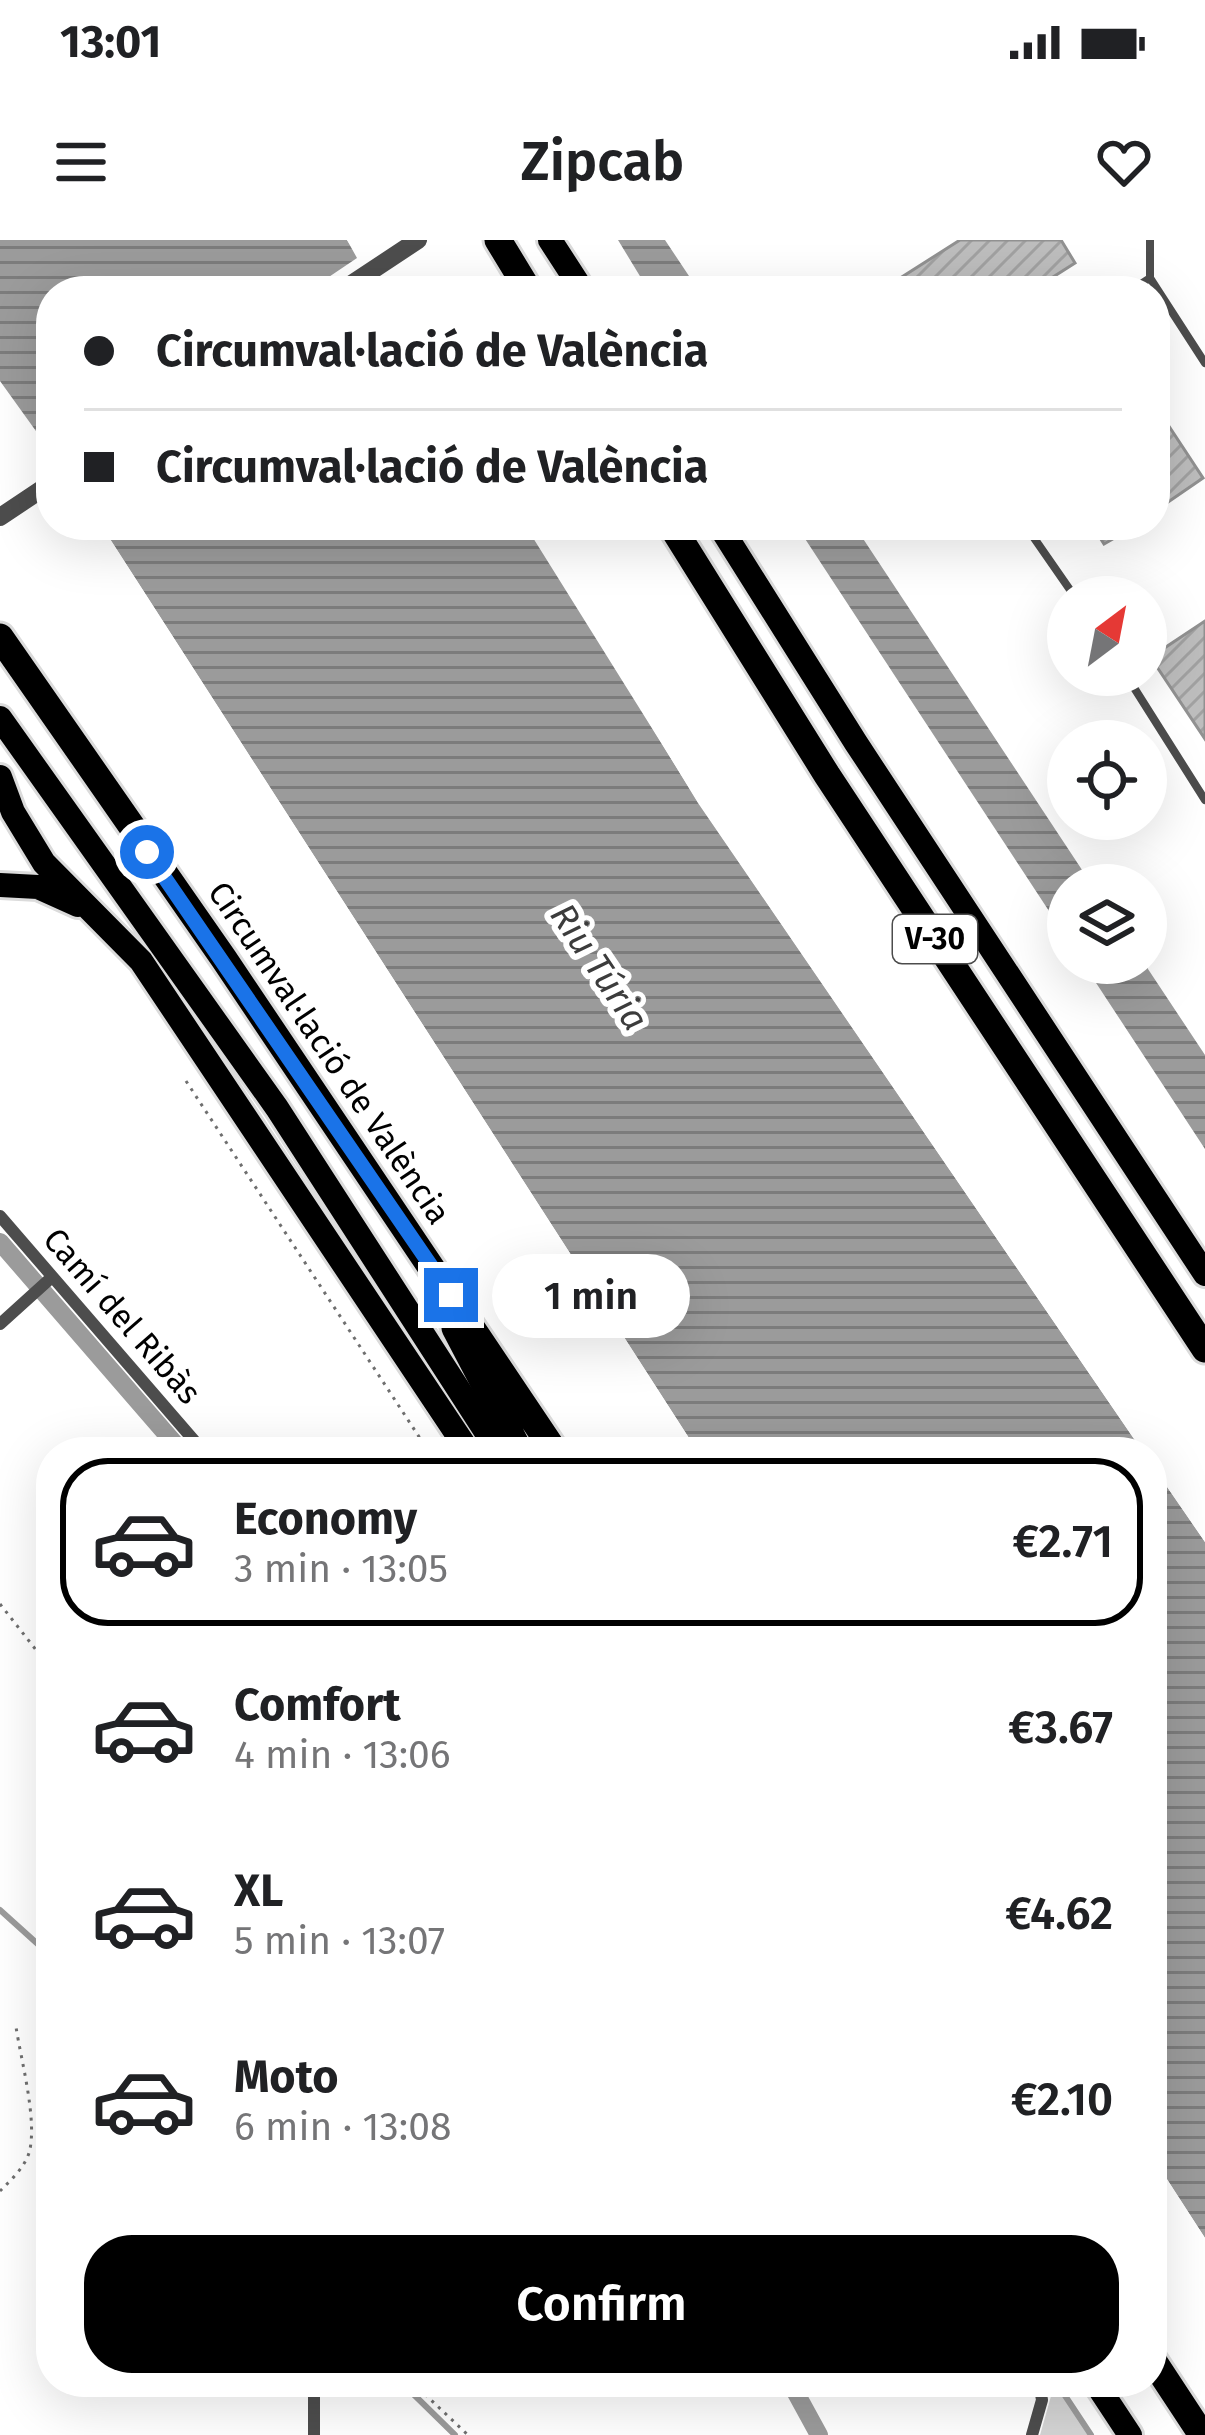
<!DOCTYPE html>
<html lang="en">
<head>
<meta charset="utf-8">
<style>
  :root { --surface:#fff; --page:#f6f6f6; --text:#202124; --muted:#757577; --line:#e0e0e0; --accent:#000 }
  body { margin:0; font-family:"Fira Sans",sans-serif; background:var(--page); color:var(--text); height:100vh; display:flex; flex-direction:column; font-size:45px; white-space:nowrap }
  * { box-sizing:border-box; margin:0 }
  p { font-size:39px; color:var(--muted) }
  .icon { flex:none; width:66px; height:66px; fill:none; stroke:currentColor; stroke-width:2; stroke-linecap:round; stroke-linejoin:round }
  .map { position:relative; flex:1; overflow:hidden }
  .details { position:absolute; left:36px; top:1197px; width:1131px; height:960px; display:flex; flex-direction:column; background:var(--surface); border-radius:48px; box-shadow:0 12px 48px #0002 }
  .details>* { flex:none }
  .top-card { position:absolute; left:36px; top:36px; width:1134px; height:264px; border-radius:48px; box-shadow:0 12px 48px #0002; display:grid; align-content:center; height:264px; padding:0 48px; background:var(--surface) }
  .needle { width:78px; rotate:32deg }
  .fabs { position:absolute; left:1047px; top:336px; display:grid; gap:24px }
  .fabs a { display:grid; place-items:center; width:120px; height:120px; border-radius:50%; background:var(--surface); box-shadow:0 12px 48px #0002; font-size:60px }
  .end { position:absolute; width:54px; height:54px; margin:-27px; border:15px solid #1a73e8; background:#fff; box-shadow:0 0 0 6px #fff }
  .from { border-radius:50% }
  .bubble { position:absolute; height:84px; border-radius:42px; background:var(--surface); box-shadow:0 12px 48px #0002; font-size:39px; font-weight:600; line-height:84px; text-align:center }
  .top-card b { display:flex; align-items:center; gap:42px; height:114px; font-size:45px }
  .top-card b+b { border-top:3px solid var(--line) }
  .top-card i { width:30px; height:30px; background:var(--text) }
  ul { padding:21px 0 0; list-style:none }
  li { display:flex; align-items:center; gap:36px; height:168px; margin:0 24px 18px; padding:0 24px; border:6px solid transparent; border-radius:48px }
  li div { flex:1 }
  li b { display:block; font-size:45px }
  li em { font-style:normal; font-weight:600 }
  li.selected { border-color:var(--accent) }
  li>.icon { width:108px; height:108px; stroke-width:1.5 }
  .action { display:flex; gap:24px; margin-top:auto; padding:24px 48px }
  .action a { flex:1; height:138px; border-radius:48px; background:var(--accent); color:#fff; font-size:48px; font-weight:600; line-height:138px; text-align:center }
  .status { display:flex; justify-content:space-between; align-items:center; height:84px; padding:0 60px; background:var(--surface); direction:ltr }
  .status svg { height:33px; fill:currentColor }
  header { display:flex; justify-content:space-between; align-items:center; height:156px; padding:0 48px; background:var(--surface); font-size:54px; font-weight:600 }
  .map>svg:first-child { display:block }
</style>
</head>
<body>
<div class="status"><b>13:01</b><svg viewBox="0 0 49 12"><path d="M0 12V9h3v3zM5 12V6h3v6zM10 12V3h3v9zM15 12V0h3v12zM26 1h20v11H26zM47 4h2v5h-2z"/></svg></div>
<header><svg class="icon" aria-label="menu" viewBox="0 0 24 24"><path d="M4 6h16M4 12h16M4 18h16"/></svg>Zipcab<svg class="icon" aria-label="heart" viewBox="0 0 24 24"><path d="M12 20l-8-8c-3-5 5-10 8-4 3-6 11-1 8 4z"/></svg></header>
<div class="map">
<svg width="1205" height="2195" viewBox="0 0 1205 2195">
  <defs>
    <pattern id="water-rules" width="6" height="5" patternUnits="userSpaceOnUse" patternTransform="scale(3)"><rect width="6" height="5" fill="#9b9b9b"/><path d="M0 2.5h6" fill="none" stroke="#7c7c7c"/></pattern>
    <pattern id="building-hatch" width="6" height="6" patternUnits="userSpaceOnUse" patternTransform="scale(3)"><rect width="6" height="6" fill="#bdbdbd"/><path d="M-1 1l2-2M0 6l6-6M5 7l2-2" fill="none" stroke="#a1a1a1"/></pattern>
  </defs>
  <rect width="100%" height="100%" fill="#fff"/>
  <path fill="#d4d4d4" d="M1055 2142H1058L1092 2195H1040Z"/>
  <path fill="url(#water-rules)" d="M0 0H347L381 51H51V212L0 141Z
    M618 0H665L699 51H649Z
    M101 285H529L698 563 1143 1212H698Z
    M796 285H854L1092 645H1068V700Z
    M1083 723H1144L1205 815V909Z
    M1152 1225 1205 1302V1998L1152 1916Z"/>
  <path fill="#fff" d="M347 0H355L387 51H308L357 18Z
    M95 285H101L698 1212H691Z
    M525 285H536L703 559 1149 1212H1143L698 562Z
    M1152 1219 1205 1292V1302L1152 1225Z
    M1152 1916 1205 1998V2004L1152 1927Z"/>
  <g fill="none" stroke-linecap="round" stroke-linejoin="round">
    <path stroke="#9b9b9b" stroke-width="6" d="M0 1670 51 1716
      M401 2142 455 2195
      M1056 2142 1091 2195"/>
    <path stroke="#9b9b9b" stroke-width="18" d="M0 1002 182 1212
      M790 2142 819 2195"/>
  </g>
  <path fill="url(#building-hatch)" stroke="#919191" stroke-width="3" d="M960 0H1061L1075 23 1031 51H900L894 42Z
    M1155 165 1203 238 1155 271Z
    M1092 285H1137L1104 304Z
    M1205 381V499L1155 424 1157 413Z"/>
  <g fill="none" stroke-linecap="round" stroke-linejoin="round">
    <defs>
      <path id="trunk" d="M550 0 583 51
        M719 285 856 503 1205 1034
        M0 478 277 868 499 1212
        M0 537 13 572 44 623 141 721 469 1212
        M0 645 38 647 78 665
        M1095 2142 1130 2195"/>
      <path id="motorway" d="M498 0 529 51
        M671 285 827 535 1205 1109
        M0 397 224 719 555 1212
        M455 1088 520 1212
        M1152 2119 1202 2195"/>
    </defs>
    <use href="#trunk" stroke="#dbdbdb" stroke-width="30"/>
    <use href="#motorway" stroke="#dbdbdb" stroke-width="33"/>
    <path stroke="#6f6f6f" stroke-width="3" stroke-dasharray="3 6" stroke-linecap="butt" d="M186 841 429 1212
      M0 1364 51 1429
      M0 1951C11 1940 24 1928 29 1913 38 1882 21 1820 16 1787
      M412 2142 468 2195"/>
    <path stroke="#4d4d4d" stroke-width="8" d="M1150 0V38L1205 123
      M1130 51 1150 38
      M1025 285 1075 357
      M1126 435 1205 560"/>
    <path stroke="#4d4d4d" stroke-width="12" d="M0 976 204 1212
      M0 1084 52 1037
      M314 2195V2142
      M1032 2195 1042 2160 1039 2142"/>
    <path stroke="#4d4d4d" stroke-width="18" d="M341 51 418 0
      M0 277 51 243"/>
    <use href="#trunk" stroke="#000" stroke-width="24"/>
    <use href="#motorway" stroke="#000" stroke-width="27"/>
  </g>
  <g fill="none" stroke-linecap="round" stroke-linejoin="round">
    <path stroke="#1a73e8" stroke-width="15" d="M147 612 451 1055"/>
  </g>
  <g text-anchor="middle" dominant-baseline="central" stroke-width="12" stroke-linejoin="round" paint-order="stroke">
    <rect fill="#fff" stroke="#4c4c4c" stroke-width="3" x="893" y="675" width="84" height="48" rx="9"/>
    <g font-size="30" font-weight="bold" fill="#000">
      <text x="935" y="699">V-30</text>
    </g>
    <g font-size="33" fill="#000" stroke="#fff">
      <text transform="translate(329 813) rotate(56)">Circumval·lació de València</text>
      <text transform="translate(122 1076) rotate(49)">Camí del Ribàs</text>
    </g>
    <g font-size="36" font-style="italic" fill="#3c3c3c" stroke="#fff">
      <text transform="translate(599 727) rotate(56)">Riu Túria</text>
    </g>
  </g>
</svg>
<div class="fabs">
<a><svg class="needle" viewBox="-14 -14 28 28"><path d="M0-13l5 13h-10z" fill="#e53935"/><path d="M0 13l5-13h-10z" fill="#757577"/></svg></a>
<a><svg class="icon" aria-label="locate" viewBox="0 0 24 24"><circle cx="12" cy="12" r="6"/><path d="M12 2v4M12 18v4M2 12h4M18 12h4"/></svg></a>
<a><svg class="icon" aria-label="layers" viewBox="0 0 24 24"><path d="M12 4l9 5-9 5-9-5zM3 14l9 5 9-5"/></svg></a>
</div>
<i class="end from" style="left:147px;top:612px"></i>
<i class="end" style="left:451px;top:1055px"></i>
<div class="bubble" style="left:492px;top:1014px;width:198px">1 min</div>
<div class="top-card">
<b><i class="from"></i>Circumval·lació de València</b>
<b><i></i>Circumval·lació de València</b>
</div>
<section class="details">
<ul>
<li class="selected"><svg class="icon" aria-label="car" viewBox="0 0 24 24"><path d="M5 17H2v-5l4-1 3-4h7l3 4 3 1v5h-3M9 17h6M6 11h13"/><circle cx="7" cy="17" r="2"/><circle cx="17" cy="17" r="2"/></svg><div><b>Economy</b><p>3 min · 13:05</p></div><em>€2.71</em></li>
<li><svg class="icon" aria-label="car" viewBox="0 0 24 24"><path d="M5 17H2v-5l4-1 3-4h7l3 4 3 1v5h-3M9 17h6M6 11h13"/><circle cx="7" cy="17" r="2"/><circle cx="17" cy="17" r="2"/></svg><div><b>Comfort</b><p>4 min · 13:06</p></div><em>€3.67</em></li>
<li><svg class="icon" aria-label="car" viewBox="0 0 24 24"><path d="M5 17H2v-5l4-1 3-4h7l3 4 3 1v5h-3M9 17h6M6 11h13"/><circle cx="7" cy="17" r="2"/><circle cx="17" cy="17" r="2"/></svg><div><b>XL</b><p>5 min · 13:07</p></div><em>€4.62</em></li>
<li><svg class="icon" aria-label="car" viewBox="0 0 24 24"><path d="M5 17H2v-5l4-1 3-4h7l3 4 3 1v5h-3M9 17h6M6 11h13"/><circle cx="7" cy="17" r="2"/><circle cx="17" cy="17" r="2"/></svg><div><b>Moto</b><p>6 min · 13:08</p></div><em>€2.10</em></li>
</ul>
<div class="action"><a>Confirm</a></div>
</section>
</div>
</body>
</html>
